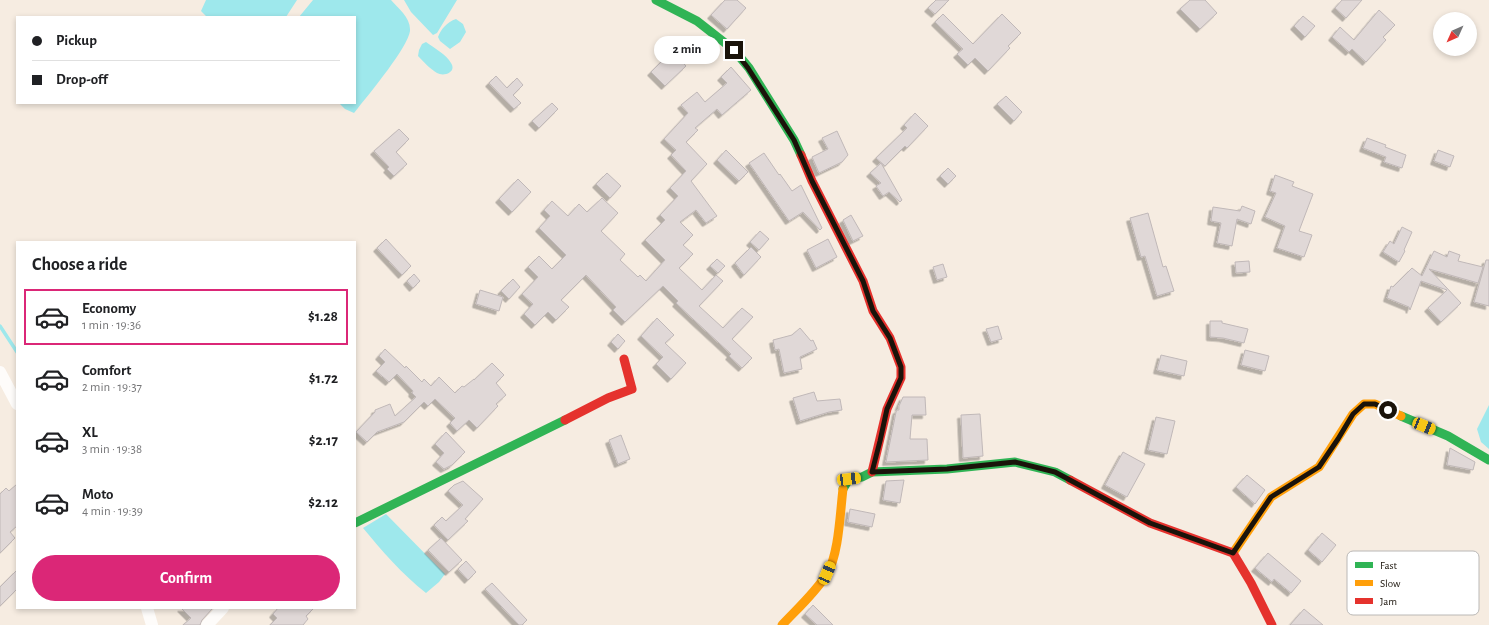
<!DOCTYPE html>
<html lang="en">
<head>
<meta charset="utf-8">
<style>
  :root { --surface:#fff; --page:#f2f2f2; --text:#202124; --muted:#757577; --line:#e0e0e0; --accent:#db2777 }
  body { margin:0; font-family:"Alegreya Sans",sans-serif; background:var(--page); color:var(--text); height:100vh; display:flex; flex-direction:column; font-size:15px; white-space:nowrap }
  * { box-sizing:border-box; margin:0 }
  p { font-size:13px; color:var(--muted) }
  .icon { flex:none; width:22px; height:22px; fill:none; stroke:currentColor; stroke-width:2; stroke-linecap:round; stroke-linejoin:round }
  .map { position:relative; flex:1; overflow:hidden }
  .side { position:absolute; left:16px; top:241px; width:340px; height:368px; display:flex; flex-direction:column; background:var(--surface); border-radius:0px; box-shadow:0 2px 6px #0003 }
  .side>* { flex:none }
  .banner { position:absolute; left:16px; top:16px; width:340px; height:88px; border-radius:0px; box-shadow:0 2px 6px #0003; display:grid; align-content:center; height:88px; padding:0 16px; background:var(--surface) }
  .needle { width:26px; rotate:225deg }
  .controls { position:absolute; left:1433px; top:12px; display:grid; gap:8px }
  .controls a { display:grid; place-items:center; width:44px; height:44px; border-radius:50%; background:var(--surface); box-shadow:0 2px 6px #0003; font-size:20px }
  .end { position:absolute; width:18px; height:18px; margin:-9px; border:5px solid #1a130a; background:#fff; box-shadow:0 0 0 2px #fff }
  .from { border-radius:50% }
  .bubble { position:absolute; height:28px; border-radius:14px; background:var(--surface); box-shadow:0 2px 6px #0003; font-size:13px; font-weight:700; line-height:28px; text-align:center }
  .car { position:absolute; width:12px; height:24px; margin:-12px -6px; border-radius:5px; box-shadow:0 0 3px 1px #0007; background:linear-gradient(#f5c518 24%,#345 0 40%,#f5c518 0 76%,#345 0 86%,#f5c518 0) }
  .banner b { display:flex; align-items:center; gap:14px; height:38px; font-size:15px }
  .banner b+b { border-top:1px solid var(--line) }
  .banner i { width:10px; height:10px; background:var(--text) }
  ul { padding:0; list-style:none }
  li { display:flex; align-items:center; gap:12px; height:56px; margin:0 8px 6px; padding:0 8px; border:2px solid transparent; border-radius:0px }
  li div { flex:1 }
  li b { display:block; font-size:15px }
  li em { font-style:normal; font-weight:700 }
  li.active { border-color:var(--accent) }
  li>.icon { width:36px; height:36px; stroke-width:1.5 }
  h2 { padding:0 16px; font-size:18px; line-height:48px }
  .button { display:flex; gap:8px; margin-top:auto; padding:8px 16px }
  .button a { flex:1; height:46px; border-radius:24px; background:var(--accent); color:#fff; font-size:16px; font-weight:700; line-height:46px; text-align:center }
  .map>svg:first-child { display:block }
</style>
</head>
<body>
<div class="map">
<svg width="1489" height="625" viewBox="0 0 1489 625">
  <defs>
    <filter id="shadow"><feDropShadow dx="-3.5" dy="3.5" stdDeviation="0" flood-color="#0004"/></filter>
  </defs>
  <rect width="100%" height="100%" fill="#f6ece1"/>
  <path fill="#9ee8ec" d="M206 0H297L286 17H207L201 11Z
    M313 0H391C398 8 411 18 410 31 408 47 370 93 358 108L354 113 345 109 339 103H355V17H299Z
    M404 0H457L437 33 433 35 411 12Z
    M456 19 463 24 466 32 460 42 450 49 440 41 438 37C441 29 447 22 456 19Z
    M426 42C434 48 446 54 451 63 457 72 444 77 437 73 430 69 423 61 418 56L419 50 422 44Z
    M1489 405V449L1481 442 1477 429Z
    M386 514 445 574 439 582 426 593C402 574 382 551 363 528Z"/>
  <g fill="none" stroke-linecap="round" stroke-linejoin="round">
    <path stroke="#9ee8ec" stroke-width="3.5" d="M0 326 17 352"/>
  </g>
  <path fill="#e0d8d7" stroke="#c0b8b8" filter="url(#shadow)" d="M725 0H737L746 8 727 29 711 15Z
    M936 0H949L935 14 928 8Z
    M1190 0H1205L1217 13 1200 29 1180 9Z
    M1342 0H1362L1346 18 1335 8Z
    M1379 10 1395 25 1383 37 1386 40 1366 62 1352 49 1349 52 1332 37 1340 27 1354 40Z
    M943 14 973 44 1002 14 1021 33 1008 46 1010 48 988 71 975 58 968 65 957 54 963 49 935 22Z
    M1303 16 1315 26 1305 37 1294 26Z
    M672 51 686 66 665 86 651 72Z
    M731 67 751 90 722 115 717 109 695 128 698 130 686 142 707 164 691 181 717 216 706 223 696 210 680 222 693 235 683 245 693 254 679 268 702 290 716 275 723 281 699 306 723 328 742 308 753 317 732 339 752 358 742 368 729 356 731 354 693 319 676 303 678 301 663 286 625 322 613 310 616 307 586 275 561 300 569 307 556 320 548 312 535 325 524 314 533 304 522 294 538 277 528 267 539 256 552 269 566 255 539 228 550 216 544 210 552 201 568 216 579 204 587 212 602 198 618 213 601 231 625 254 620 260 638 277 640 275 646 281 665 260 645 240 665 220 660 215 678 196 670 188 686 171 671 155 676 150 664 139 688 113 681 105 697 92 705 102 727 83 721 77Z
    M496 76 507 88 517 78 523 85 513 95 521 103 514 109 489 83Z
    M1006 96 1022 112 1014 121 997 104Z
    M552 103 558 109 539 128 532 121Z
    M915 113 928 126 907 148 905 146 885 166 876 158 907 128 904 125Z
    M399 129 409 139 396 152 407 164 394 176 387 169 389 167 374 151Z
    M837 131 848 155 842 162 819 173 812 157 828 149 822 138Z
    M1367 138 1386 145 1385 147 1406 155 1402 168 1384 162 1386 157 1363 148Z
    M726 150 748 172 739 181 717 160Z
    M1438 150 1454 156 1450 167 1434 161Z
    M764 153 779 175 780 174 792 191 801 185 822 228 820 230 803 212 789 221 749 163Z
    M881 163 902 200 900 202 889 192 883 196 876 186 881 183 870 173Z
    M948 168 956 176 948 184 940 176Z
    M607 173 621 186 610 198 596 184Z
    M1275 175 1294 182 1292 186 1313 194 1299 231 1312 235 1304 257 1277 248 1285 226 1265 217 1276 193 1270 191Z
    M518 179 531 192 512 212 499 199Z
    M1242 206 1255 211 1251 224 1237 219 1232 246 1217 243 1221 223 1211 221 1213 207 1240 211Z
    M1148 213 1163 267 1166 266 1174 291 1157 296 1145 256 1141 257 1130 218Z
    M851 215 863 236 853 241 843 220Z
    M1402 227 1412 232 1404 250 1405 251 1399 262 1383 252 1390 241 1394 244Z
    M760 231 769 239 759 250 750 242Z
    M386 239 411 266 402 275 377 248Z
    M828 239 837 257 816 268 807 250Z
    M751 247 761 257 744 275 735 263Z
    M1434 251 1447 257 1449 251 1460 255 1458 261 1483 267 1478 283 1429 269 1461 303 1441 322 1428 308 1447 290 1421 281 1410 310 1409 307 1387 298 1391 286 1393 287 1412 268 1422 276Z
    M717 259 725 266 718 273 710 266Z
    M1486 260H1489V306L1474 302Z
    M1249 261 1250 272 1236 273 1235 262Z
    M943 264 947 277 937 280 933 267Z
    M414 274 420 281 413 288 407 281Z
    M513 279 520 287 509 299 501 291Z
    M480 290 503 297 499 311 476 304Z
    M657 318 674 335 665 343 686 363 671 379 656 364 663 357 641 336Z
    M1210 321H1222V323L1248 329 1244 343 1223 338 1210 337Z
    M998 326 1002 339 991 342 986 329Z
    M800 328 811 341 813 340 817 349 800 357 802 369 784 373 779 349 775 350 773 340 792 335Z
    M618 334 625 341 618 349 611 342Z
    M385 349 405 368 406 366 422 382 424 379 431 386 439 377 455 393 462 386 464 387 474 379V380L492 363 504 375 496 383 506 395 496 404 498 406 477 428 469 420 457 431 450 423 455 418 435 399 428 406 424 402 404 422 377 432 367 442 356 432 375 412V410L390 404 395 416 416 397 412 393 413 391 397 374 389 382 376 371 385 362 379 356Z
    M1245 350 1269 356 1265 371 1241 365Z
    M1161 355 1187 361 1184 376 1157 370Z
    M814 392 817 401 840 399 842 410 829 412 800 421 793 398Z
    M903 397H925L926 415H912L910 439H927L928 460 886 462 896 412 897 410H899V406Z
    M980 414 983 456 963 458 961 415Z
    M1156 417 1175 421 1167 454 1148 450Z
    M446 432 465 452 452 465 444 469 436 462 444 453 435 444Z
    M621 435 630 459 618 464 609 440Z
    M1450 448 1475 462 1473 470 1447 465Z
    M1123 452 1145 464 1127 497 1105 485Z
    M1247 475 1265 490 1255 504 1236 487Z
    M904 480 900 503 883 500 886 481Z
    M463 481 483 499 465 519 468 521 448 540 434 525 442 517 446 521 463 505 448 491 454 485Z
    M17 484V526L10 532 15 538 0 553V494L6 488 9 491Z
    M850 509 875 514 872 527 848 522Z
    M1322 533 1336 545 1322 562 1308 550Z
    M441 538 462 560 449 572 428 550Z
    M1268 553 1301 581 1291 593 1274 579 1272 582 1255 568Z
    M466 561 476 572 468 580 458 569Z
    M17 570V589L0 606V587Z
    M492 583 527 620 522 625H519L485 589Z
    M813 605 833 625H817L805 614Z
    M181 608H213L202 620 200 625H183L191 618Z
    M278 608H314L306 616 308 619 303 625H270L277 618 273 614Z
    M1304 609 1323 625H1290Z"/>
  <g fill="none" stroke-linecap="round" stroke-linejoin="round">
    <path stroke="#fefcfa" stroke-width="12" d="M0 372 17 404
      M147 608 152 625
      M207 625 223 608"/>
    <path stroke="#30b455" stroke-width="9" d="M656 0 697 21 734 50 749 68 794 140 801 155
      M1401 416 1448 436 1489 460
      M843 489 849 479 862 477 872 472 947 469 1015 462 1055 472 1070 480
      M355 523 565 420"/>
    <path stroke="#ff9f0a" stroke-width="9" d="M1233 553 1271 497 1319 467 1353 414 1364 404H1375L1401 416
      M782 625C797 609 815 593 827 574 839 554 840 513 843 489"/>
    <path stroke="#e5322d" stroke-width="9" d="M801 155 812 181 863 281 873 311 890 338 901 367V378L887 409 872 472
      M565 420 608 398 632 389 624 359
      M1070 480 1150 523 1233 553 1251 583 1272 625"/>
  </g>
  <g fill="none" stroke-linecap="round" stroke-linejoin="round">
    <path stroke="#1a130a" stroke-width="5" d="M734 50 748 68 794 140 812 181 863 281 873 311 890 338 901 367V378L887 409 880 441 872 472 947 469 1015 462 1055 472 1150 523 1233 553 1271 497 1319 467 1338 439 1353 414 1364 404H1375L1388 410"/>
  </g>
  <rect x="1347" y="551" width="132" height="64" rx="6" fill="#fff" stroke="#bab8b6" stroke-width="1"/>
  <rect x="1355" y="562" width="18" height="6" fill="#30b455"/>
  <rect x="1355" y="580" width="18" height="6" fill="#ff9f0a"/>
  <rect x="1355" y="598" width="18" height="6" fill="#e5322d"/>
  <g font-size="11" fill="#1a130a">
    <text x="1380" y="569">Fast</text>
    <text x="1380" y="587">Slow</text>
    <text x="1380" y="605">Jam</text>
  </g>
</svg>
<div class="controls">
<a><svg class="needle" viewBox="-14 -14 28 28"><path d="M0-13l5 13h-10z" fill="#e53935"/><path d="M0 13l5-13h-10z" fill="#757577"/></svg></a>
</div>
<i class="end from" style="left:1388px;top:410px"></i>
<i class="end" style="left:734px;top:50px"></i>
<div class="bubble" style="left:654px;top:36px;width:66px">2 min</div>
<i class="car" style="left:1424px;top:426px;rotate:112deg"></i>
<i class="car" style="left:849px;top:479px;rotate:83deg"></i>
<i class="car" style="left:827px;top:573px;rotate:23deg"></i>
<div class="banner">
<b><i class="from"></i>Pickup</b>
<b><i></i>Drop-off</b>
</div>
<section class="side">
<h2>Choose a ride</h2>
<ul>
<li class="active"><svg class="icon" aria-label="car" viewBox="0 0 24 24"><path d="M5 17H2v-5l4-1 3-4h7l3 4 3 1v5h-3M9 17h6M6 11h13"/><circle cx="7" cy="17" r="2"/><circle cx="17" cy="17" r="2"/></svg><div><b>Economy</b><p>1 min · 19:36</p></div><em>$1.28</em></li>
<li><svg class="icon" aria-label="car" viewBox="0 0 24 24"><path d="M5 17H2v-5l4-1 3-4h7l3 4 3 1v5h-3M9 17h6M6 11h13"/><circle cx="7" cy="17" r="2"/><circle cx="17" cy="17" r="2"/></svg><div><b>Comfort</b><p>2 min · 19:37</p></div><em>$1.72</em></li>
<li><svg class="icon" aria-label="car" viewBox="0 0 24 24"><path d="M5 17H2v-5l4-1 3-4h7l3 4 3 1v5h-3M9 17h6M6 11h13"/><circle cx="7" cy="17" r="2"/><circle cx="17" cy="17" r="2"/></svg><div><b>XL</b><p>3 min · 19:38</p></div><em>$2.17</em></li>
<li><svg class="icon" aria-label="car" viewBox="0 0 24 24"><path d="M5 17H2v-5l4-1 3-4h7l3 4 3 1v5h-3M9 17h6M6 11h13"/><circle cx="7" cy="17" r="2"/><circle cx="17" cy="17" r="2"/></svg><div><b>Moto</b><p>4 min · 19:39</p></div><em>$2.12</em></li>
</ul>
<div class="button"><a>Confirm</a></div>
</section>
</div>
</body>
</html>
